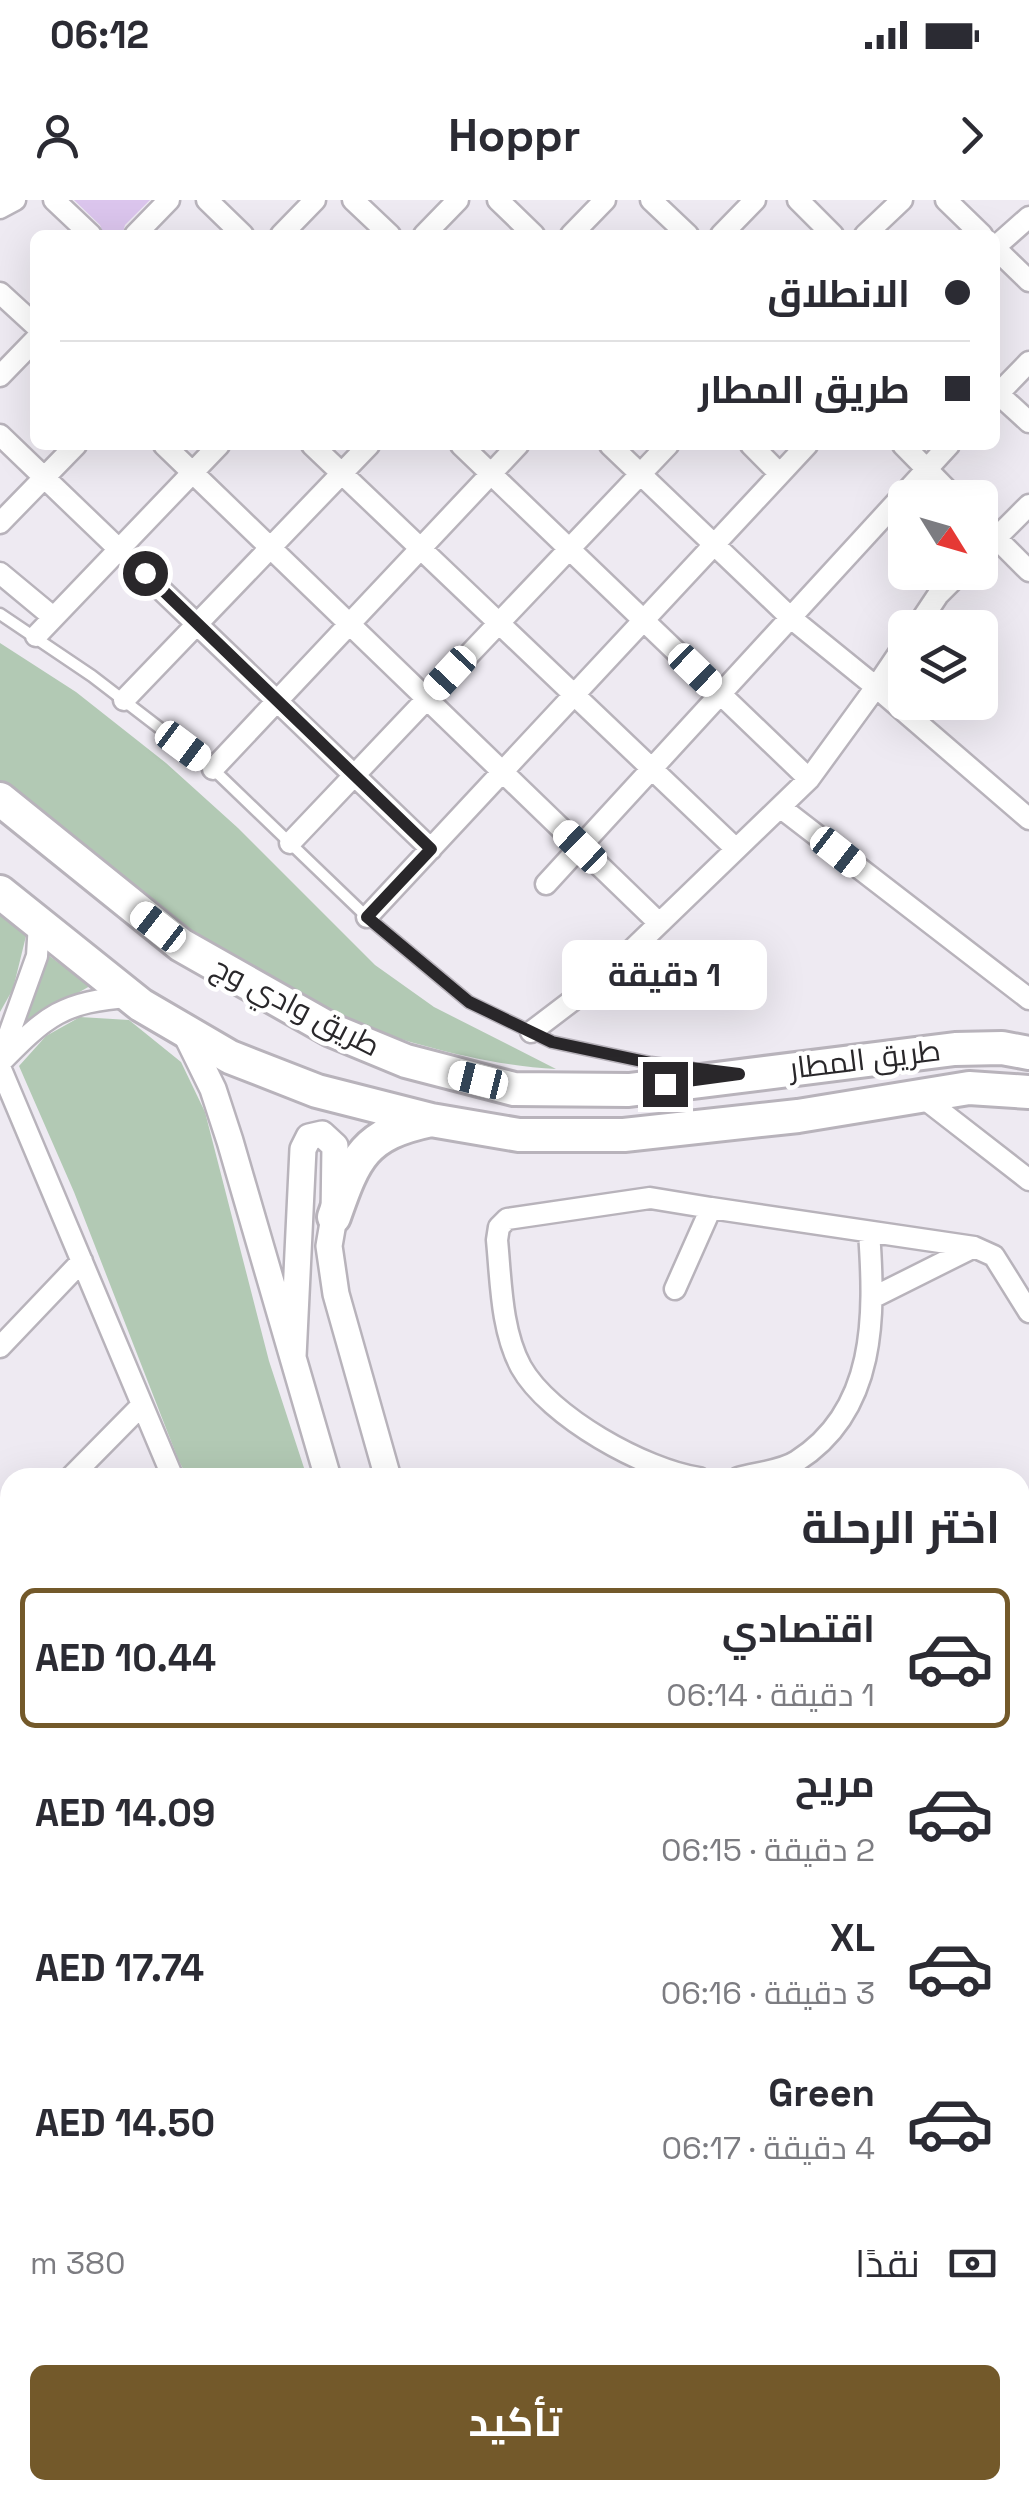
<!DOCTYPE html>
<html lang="ar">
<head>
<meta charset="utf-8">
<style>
  :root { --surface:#fff; --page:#f2f2f3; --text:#2b2b33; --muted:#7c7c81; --line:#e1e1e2; --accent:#73592a }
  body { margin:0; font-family:"Space Grotesk",Cairo,sans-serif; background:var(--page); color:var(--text); direction:rtl; height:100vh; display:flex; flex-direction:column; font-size:38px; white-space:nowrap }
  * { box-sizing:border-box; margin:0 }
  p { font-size:32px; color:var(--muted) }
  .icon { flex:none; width:55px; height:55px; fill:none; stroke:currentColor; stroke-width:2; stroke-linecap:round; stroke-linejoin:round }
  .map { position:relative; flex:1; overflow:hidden; direction:ltr }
  .details { position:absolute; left:0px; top:1268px; width:1030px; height:1032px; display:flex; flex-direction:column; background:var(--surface); border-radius:30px 30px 0 0; box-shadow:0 10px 40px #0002; direction:rtl }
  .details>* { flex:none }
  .banner { position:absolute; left:30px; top:30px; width:970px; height:220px; border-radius:15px; box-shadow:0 10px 40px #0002; direction:rtl; display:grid; align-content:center; height:220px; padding:0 30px; background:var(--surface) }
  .needle { width:65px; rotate:127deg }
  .controls { position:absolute; left:888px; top:280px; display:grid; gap:20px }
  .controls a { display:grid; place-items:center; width:110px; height:110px; border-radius:15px; background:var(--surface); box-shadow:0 10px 40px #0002; font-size:50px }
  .end { position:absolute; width:45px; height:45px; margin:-22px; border:12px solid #29272a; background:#fff; box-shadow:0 0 0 5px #fff }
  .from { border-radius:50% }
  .bubble { position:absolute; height:70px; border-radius:15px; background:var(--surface); box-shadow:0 10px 40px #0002; font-size:32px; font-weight:700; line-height:70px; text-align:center; direction:rtl }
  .car { position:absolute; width:30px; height:60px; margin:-30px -15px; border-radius:12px; box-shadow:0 0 8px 2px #0007; background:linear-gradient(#fff 24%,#345 0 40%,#fff 0 76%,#345 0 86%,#fff 0) }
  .banner b { display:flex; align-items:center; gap:35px; height:95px; font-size:38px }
  .banner b+b { border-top:2px solid var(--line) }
  .banner i { width:25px; height:25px; background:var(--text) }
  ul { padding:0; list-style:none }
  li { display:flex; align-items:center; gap:30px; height:140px; margin:0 20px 15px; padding:0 10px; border:5px solid transparent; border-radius:15px }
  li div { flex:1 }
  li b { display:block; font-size:38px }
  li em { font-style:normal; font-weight:700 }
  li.selected { border-color:var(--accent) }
  li>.icon { width:90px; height:90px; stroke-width:1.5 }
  h2 { padding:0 30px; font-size:45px; line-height:120px }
  .pay { display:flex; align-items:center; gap:25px; height:110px; padding:0 30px; font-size:38px }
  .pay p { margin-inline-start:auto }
  .primary-button { display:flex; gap:20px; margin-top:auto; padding:20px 30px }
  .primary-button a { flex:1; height:115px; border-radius:15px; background:var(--accent); color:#fff; font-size:40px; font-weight:700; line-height:115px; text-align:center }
  .status { display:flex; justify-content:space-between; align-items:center; height:70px; padding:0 50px; background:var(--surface); direction:ltr }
  .status svg { height:28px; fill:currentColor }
  header { display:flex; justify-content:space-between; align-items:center; height:130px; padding:0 30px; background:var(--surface); font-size:45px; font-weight:700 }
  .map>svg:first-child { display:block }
</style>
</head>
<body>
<div class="status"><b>06:12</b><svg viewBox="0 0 49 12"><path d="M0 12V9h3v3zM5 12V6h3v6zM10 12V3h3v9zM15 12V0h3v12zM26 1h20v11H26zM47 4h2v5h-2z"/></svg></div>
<header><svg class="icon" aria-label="forward" viewBox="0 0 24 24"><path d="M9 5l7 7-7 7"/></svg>Hoppr<svg class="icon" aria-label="person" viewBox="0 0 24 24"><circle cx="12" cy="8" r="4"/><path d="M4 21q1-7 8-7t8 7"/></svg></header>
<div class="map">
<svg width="1029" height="2298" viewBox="0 0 1029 2298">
  <rect width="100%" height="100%" fill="#eeeaf2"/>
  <path fill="#b2c9b4" d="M0 443 76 492 166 563 238 628 375 765 434 807 556 869C465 865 324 821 246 774 218 757 193 734 167 714 111 671 54 628 0 582Z
    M0 710 27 732 13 789 0 812Z
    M48 755 90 786 13 830 35 793Z
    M80 817 129 820 181 862 205 912 269 1161 307 1277H187L178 1259 74 992 19 866 46 836Z"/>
  <path fill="#dbc5ed" d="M74 0H150L125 25 122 35H104L100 25Z"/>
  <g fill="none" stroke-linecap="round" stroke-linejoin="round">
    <defs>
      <path id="service" d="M0 414 92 476 213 569 367 717 469 802 552 842 651 863 693 869
        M1020 2061 1029 2073
        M936 2290 950 2298
        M909 2298 912 2290"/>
      <path id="minor" d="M54 0 91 35
        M207 0 243 35
        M353 0 390 35
        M498 0 534 35
        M651 0 688 35
        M798 0 833 35
        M946 0 982 35
        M0 8 15 0
        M135 35 169 0
        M281 35 315 0
        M424 35 458 0
        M571 35 605 0
        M721 35 755 0
        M865 35 902 0
        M995 47 1029 17
        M995 48 1029 81
        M0 93 35 125
        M0 176 35 140
        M995 191 1029 222
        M995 197 1029 162
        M0 235 431 649
        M164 245 659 723
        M312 245 736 649
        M461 245 809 579
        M610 245 791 418 876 487 905 444
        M751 245 780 274
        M903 245 955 298
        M980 322 1029 371
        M0 323 76 245
        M980 354 1029 305
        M0 373 53 417
        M916 428 938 395 961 372
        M36 436 219 245
        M124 500 369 245
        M213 569 518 245
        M780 607 1029 799
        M290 643 668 245
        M546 684 949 245
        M367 717 807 245
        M531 832 606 775 809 579 876 487 1029 619
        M0 859 37 756 39 723
        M0 863C46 816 63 801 131 797
        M0 867 173 1278
        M921 896 1029 980
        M675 1089 711 1008 974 1047 994 1056 1029 1112
        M874 1097 974 1047
        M0 1147 82 1061
        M70 1278 141 1206
        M699 1278C645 1270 549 1217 521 1167 501 1130 501 1081 497 1040L499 1027 507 1019 650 998 711 1008
        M738 1278C756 1273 782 1271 797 1261 877 1210 875 1115 869 1032
        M0 1347 10 1337
        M0 1528 10 1538
        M0 1697 10 1707
        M0 1831 10 1844
        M0 1993 10 1983
        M0 2053 10 2063
        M1020 2169 1029 2162
        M0 2236 10 2246
        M1020 2277 1029 2290
        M54 2290 62 2298
        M232 2290 240 2298
        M436 2290 438 2298
        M982 2290 988 2298
        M116 2298 124 2290
        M374 2298 382 2290
        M848 2298 859 2290"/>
      <path id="tertiary" d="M184 830 213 889 230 941 328 1278
        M293 1157 303 949 309 937 322 934 335 946 334 1017 329 1046 336 1094 388 1278
        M616 2290 617 2298
        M690 2290 692 2298"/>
      <path id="primary" d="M0 599 181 745 331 830 406 861 514 889 629 890 955 849 1002 848 1029 853
        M0 692 141 805 230 857 317 891 431 920 519 935H624L798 916 969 888 1029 892
        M334 1017C355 957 364 934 431 920"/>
    </defs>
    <use href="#service" stroke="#b8b3bb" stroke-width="15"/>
    <use href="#minor" stroke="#b8b3bb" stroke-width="25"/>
    <use href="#tertiary" stroke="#b8b3bb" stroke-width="30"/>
    <use href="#primary" stroke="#b8b3bb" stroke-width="38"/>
    <use href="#service" stroke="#fff" stroke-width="10"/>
    <use href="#minor" stroke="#fff" stroke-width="20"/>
    <use href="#tertiary" stroke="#fff" stroke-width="25"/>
    <use href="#primary" stroke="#fff" stroke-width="32"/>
  </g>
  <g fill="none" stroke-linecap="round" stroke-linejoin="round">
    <path stroke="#29272a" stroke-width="12" d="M145 373 431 649 367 717 469 802 552 842 651 863 739 874 665 884"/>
  </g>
  <g text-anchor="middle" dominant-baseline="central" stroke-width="9" stroke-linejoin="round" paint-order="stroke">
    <g font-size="30" fill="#29272a" stroke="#fff">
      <text transform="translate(296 806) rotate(27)">طريق وادي وج</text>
      <text transform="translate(865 859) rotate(-7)">طريق المطار</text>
    </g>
  </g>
</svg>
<div class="controls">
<a><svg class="needle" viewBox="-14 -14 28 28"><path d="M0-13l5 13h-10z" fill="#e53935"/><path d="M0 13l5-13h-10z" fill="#7c7c81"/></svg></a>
<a><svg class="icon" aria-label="layers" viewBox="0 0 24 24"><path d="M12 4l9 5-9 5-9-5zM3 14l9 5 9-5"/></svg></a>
</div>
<i class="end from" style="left:145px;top:373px"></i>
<i class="end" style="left:665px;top:884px"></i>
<div class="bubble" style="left:562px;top:740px;width:205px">1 دقيقة</div>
<i class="car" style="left:695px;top:470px;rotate:134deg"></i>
<i class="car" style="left:450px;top:473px;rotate:223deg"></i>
<i class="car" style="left:183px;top:546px;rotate:127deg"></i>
<i class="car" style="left:580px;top:647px;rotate:314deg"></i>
<i class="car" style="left:838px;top:652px;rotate:128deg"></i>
<i class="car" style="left:158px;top:727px;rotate:308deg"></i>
<i class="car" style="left:478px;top:880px;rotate:284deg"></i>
<div class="banner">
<b><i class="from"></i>الانطلاق</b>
<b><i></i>طريق المطار</b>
</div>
<section class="details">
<h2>اختر الرحلة</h2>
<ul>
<li class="selected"><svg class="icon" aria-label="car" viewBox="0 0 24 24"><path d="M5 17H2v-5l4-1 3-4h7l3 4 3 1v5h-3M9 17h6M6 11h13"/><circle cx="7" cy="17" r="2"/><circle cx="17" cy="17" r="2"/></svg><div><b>اقتصادي</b><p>1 دقيقة · 06:14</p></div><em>AED 10.44</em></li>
<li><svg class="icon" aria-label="car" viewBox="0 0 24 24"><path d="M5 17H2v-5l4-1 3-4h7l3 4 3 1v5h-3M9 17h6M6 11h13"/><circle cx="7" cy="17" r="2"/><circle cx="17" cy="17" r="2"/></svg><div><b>مريح</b><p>2 دقيقة · 06:15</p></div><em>AED 14.09</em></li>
<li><svg class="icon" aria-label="car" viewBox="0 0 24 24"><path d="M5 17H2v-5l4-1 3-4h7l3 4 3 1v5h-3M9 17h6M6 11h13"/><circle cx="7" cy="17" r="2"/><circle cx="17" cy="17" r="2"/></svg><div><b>XL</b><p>3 دقيقة · 06:16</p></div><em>AED 17.74</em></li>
<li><svg class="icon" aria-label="car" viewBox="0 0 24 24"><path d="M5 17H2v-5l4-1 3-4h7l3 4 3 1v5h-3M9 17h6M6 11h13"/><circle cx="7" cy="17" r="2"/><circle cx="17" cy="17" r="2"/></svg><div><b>Green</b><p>4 دقيقة · 06:17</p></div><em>AED 14.50</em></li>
</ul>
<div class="pay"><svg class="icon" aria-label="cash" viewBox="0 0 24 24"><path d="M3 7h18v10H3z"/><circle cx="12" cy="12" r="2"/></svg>نقدًا<p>380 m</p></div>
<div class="primary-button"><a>تأكيد</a></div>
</section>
</div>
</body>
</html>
